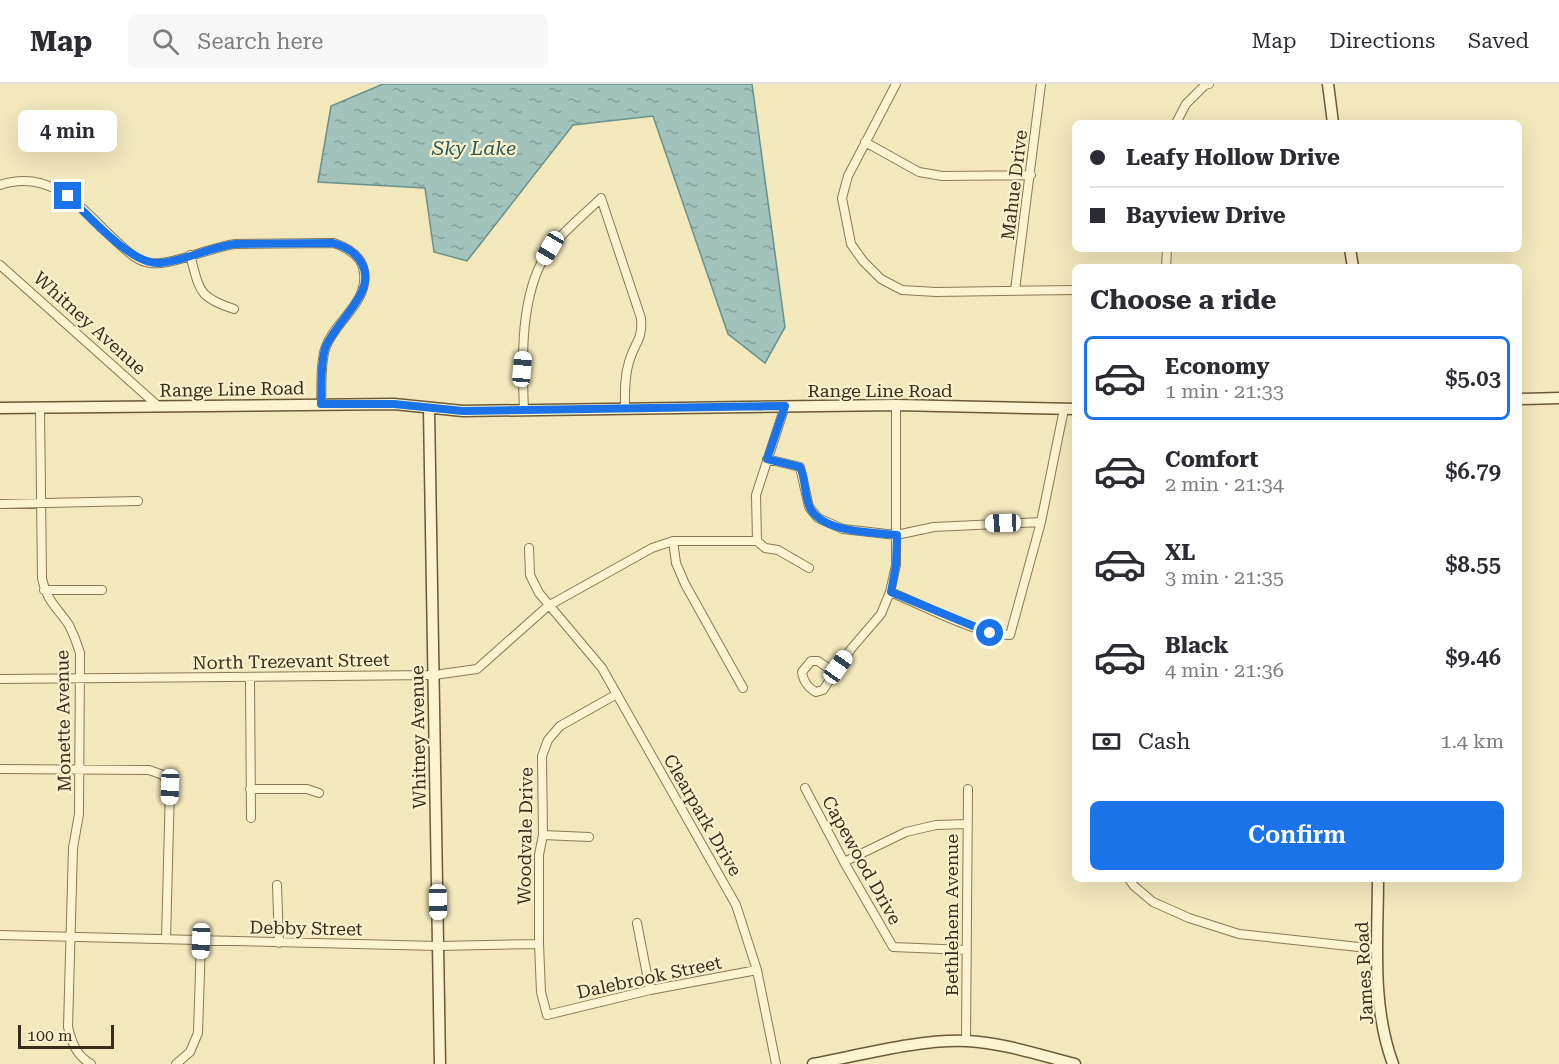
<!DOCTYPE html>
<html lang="en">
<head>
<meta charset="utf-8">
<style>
  :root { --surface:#fff; --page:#f7f7f7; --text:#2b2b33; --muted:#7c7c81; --line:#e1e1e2; --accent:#1a73e8 }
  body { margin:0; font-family:"Roboto Serif",serif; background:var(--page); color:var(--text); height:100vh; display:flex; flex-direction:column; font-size:22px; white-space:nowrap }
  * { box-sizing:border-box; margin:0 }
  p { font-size:20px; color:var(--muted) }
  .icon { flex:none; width:33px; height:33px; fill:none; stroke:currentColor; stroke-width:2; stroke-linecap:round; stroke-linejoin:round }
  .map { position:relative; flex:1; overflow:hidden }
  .panel { position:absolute; left:1072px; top:180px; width:450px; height:618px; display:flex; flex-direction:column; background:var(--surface); border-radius:9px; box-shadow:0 6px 24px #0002 }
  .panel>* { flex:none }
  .top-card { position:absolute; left:1072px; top:36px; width:450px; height:132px; border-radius:9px; box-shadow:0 6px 24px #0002; display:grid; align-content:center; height:132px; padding:0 18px; background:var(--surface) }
  .scale { position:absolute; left:18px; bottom:15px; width:96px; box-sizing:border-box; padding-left:6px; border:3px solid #392c1a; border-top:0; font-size:16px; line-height:21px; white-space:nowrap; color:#392c1a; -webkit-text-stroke:4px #f9f1cc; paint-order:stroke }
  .end { position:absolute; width:27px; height:27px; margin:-14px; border:8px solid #1a73e8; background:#fff; box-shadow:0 0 0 3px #fff }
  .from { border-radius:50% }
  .bubble { position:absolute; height:42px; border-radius:9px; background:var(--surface); box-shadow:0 6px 24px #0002; font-size:20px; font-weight:600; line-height:42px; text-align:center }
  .car { position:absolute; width:18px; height:36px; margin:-18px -9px; border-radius:8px; box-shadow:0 0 4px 2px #0007; background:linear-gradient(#fff 24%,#345 0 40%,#fff 0 76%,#345 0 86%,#fff 0) }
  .top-card b { display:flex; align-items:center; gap:21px; height:57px; font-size:22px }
  .top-card b+b { border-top:2px solid var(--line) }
  .top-card i { width:15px; height:15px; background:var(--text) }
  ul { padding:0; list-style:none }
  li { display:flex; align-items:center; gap:18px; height:84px; margin:0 12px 9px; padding:0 6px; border:3px solid transparent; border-radius:9px }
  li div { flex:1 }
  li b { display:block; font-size:22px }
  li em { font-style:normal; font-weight:600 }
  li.current { border-color:var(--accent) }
  li>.icon { width:54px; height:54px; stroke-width:1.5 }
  h2 { padding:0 18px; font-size:27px; line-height:72px }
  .pay { display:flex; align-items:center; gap:15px; height:66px; padding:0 18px; font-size:22px }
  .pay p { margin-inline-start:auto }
  .action { display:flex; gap:12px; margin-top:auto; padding:12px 18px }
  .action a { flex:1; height:69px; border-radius:9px; background:var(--accent); color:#fff; font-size:24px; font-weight:600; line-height:69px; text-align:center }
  header { display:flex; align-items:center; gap:36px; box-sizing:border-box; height:84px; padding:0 30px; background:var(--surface); border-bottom:2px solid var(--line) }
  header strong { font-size:28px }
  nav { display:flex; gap:33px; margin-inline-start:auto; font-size:21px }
  .search { width:420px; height:54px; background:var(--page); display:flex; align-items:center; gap:15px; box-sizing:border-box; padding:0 21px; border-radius:9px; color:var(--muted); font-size:22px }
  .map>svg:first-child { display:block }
</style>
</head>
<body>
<header>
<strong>Map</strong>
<div class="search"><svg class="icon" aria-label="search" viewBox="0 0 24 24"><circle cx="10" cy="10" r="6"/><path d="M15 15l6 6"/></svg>Search here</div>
<nav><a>Map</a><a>Directions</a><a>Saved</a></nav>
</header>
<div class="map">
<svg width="1559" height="980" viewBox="0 0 1559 980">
  <defs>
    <pattern id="water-ripples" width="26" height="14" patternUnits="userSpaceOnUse" patternTransform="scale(1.5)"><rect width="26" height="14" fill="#a1c3bc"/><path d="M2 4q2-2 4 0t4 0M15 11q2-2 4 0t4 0" fill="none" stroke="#849f98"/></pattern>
  </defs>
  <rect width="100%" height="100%" fill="#f2e8bc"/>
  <path fill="url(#water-ripples)" stroke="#67918b" stroke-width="1.5" d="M383 0H752L785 243 765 279 728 250 653 32 573 41 467 177 434 168 425 104 318 98 331 22Z"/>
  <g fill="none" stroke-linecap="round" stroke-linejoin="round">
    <defs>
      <path id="street" d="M896 0 848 92 842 114 851 160 863 177 881 195 902 206 936 208 1076 206
        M1176 39 1186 20 1205 1 1209 0
        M865 58 919 88 942 92 1031 91
        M0 101C52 84 82 125 116 157 126 166 136 177 150 179 171 182 211 163 235 160L334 159C348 164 363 172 364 189 368 220 334 237 325 265 320 282 322 302 321 320
        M190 171C200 206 197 213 234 225
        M0 181 158 322
        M1166 183 1167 165
        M1015 206 1041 0
        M40 324 42 494C47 518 57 523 69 541 74 551 77 559 80 569L79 730 73 764 68 943C72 959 76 971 91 980
        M524 327C522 278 519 208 549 166 563 147 584 131 601 114L641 234C643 257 634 259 629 278 624 294 625 310 625 325
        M767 375 800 383 809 423 818 434 843 445 896 451 934 443 1041 438
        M0 420 138 417
        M673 457 676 479 685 500 743 604
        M757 457 756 411 785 322
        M757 457 765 464 778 466 809 484
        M529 464 530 491 539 509 602 584 736 821 757 886 776 980
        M44 506H102
        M890 508C923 521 977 551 1010 551L1041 438 1064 325
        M835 589 818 577H811L802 588C803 596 808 604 816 608L823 606 851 565 881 530 890 508 896 481V321
        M250 593 251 734
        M0 595 434 591 477 585 548 522 652 464 673 457H757
        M617 610 560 642 548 656 542 672 543 751 539 771V860L541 908 547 931 650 906 757 886
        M0 685 149 686 163 691 170 703 166 855
        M805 704 844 778 893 863 966 866
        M250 705H307L319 709
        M543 751 589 753
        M844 778 906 748 936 741 967 740
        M1129 795 1134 802 1153 818 1189 834 1239 850 1377 865
        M277 801 279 859
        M637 839 650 906
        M0 851 438 862 539 860
        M966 957 968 705
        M176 980 190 968 198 949 201 857"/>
      <path id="secondary" d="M1328 0 1333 39
        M1350 165 1353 183
        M1520 315 1559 314
        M0 324 394 320 463 327 896 321 1076 325
        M429 325 440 980
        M1378 795C1378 856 1371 921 1393 980
        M813 980C861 971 919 955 967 957 1004 959 1039 971 1075 980"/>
    </defs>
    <use href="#street" stroke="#8c7754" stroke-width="10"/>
    <use href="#secondary" stroke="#6d5837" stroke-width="13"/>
    <use href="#street" stroke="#fcf4d0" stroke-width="8"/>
    <use href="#secondary" stroke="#fcf4d0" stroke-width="10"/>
  </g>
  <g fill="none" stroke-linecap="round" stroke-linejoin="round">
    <path stroke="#1a73e8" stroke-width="8" d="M68 112C88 131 131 181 159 179 182 178 210 163 235 160L333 159C346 163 356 168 362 180 378 209 333 239 325 265 320 282 322 303 321 320H394L463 327 785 322 767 375 800 383C806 395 804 411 810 424 823 449 872 448 897 451L896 481 891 508 990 549"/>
  </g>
  <g text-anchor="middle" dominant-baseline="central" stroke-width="4.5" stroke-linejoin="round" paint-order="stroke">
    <g font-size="18" fill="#392c1a" stroke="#f9f1cc">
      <text transform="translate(1014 101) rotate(-83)">Mahue Drive</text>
      <text transform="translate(90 239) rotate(42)">Whitney Avenue</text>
      <text transform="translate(232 305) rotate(-1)">Range Line Road</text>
      <text x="880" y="306">Range Line Road</text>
      <text transform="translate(291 577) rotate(-1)">North Trezevant Street</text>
      <text transform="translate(63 637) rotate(-91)">Monette Avenue</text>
      <text transform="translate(418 653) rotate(-91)">Whitney Avenue</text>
      <text transform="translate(703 731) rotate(60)">Clearpark Drive</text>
      <text transform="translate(525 752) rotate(-89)">Woodvale Drive</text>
      <text transform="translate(862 776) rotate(61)">Capewood Drive</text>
      <text transform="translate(951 831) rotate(-90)">Bethlehem Avenue</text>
      <text transform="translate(306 844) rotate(1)">Debby Street</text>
      <text transform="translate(1364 889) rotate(-93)">James Road</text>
      <text transform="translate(649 893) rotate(-12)">Dalebrook Street</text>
    </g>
    <g font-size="20" font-style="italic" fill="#28595b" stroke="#f9f1cc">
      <text x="474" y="64">Sky Lake</text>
    </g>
  </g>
</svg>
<div class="scale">100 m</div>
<i class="end from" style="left:990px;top:549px"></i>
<i class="end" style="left:68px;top:112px"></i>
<div class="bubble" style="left:18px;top:26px;width:99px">4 min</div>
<i class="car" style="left:550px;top:164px;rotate:211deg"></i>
<i class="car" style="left:522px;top:285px;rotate:5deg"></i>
<i class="car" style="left:1003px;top:439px;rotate:268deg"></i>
<i class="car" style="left:838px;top:583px;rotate:35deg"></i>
<i class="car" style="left:170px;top:703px;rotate:182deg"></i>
<i class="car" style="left:438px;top:818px;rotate:179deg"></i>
<i class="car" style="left:201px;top:857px;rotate:182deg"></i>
<div class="top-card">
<b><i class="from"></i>Leafy Hollow Drive</b>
<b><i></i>Bayview Drive</b>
</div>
<section class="panel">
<h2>Choose a ride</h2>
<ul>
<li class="current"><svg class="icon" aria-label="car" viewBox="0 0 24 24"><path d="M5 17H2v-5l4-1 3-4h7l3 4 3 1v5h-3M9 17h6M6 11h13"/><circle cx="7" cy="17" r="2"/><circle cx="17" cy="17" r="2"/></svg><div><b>Economy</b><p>1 min · 21:33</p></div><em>$5.03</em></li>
<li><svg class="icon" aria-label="car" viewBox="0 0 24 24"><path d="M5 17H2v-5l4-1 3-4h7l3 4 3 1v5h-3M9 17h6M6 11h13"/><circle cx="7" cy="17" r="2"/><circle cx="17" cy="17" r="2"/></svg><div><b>Comfort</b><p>2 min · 21:34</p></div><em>$6.79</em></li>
<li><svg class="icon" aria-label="car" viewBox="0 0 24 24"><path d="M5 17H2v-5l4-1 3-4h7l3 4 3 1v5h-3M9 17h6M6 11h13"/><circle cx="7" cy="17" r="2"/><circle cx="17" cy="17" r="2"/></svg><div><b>XL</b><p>3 min · 21:35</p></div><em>$8.55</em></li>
<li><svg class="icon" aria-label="car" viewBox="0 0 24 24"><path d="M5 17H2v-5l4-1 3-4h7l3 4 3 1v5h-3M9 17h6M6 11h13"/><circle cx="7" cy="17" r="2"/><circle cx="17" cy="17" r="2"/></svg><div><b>Black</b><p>4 min · 21:36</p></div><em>$9.46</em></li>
</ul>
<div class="pay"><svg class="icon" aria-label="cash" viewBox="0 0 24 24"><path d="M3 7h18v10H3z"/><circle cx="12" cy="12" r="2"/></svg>Cash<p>1.4 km</p></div>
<div class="action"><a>Confirm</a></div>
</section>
</div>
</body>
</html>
